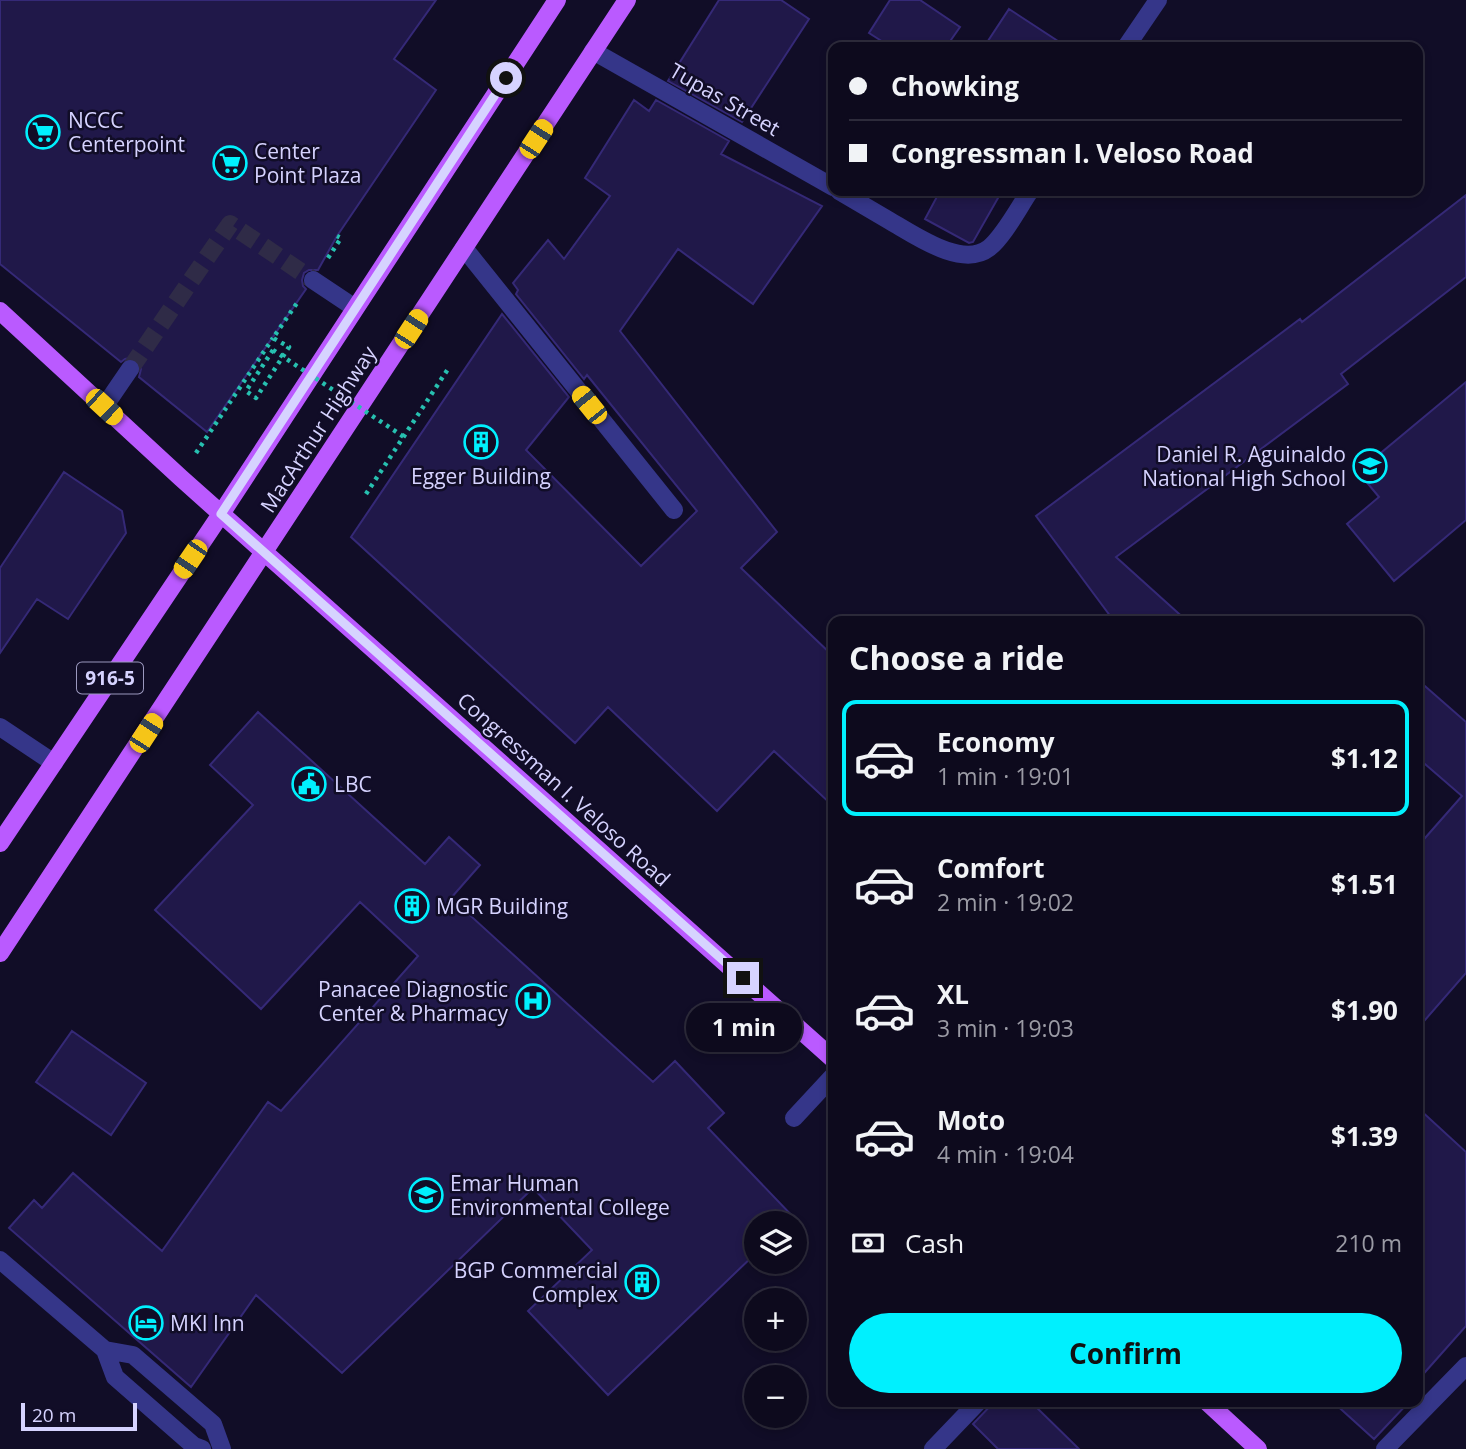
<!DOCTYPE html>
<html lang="en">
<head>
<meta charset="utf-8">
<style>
  :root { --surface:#0d0a1d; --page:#161326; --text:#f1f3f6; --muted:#9a9aa4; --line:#2d2b3b; --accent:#00f0fe }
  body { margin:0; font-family:"Open Sans",sans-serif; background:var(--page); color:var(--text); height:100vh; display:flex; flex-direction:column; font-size:26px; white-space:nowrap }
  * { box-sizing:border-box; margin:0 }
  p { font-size:23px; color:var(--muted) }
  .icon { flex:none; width:38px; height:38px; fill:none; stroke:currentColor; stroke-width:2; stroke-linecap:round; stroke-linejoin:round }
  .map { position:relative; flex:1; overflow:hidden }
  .side { position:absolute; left:828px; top:616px; width:595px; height:791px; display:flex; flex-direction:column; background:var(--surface); border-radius:14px; box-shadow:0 4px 10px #0003,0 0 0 2px var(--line) }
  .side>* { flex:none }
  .hud { position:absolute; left:828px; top:42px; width:595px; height:154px; border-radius:14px; box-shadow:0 4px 10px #0003,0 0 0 2px var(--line); display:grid; align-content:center; height:154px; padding:0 21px; background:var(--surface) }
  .fabs { position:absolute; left:744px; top:1211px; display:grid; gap:14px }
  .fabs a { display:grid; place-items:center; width:63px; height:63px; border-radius:50%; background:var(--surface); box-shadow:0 4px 10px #0003,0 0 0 2px var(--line); font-size:35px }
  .scale { position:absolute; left:21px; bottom:18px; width:116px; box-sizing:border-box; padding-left:7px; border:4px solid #d6d3ff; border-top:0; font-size:19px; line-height:24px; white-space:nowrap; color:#d6d3ff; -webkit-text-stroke:5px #110d27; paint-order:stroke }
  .end { position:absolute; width:32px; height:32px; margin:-16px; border:9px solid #d6d3ff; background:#111; box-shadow:0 0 0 4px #111 }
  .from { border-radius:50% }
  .bubble { position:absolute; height:49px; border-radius:24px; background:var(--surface); box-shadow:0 4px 10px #0003,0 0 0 2px var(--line); font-size:23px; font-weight:700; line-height:49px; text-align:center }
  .car { position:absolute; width:21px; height:42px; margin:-21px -10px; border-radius:9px; box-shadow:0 0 5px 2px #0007; background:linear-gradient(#f5c518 24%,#345 0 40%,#f5c518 0 76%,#345 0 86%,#f5c518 0) }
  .hud b { display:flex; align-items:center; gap:24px; height:66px; font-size:26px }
  .hud b+b { border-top:2px solid var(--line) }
  .hud i { width:18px; height:18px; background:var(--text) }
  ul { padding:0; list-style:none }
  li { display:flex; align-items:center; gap:21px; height:116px; margin:0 14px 10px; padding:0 7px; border:4px solid transparent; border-radius:14px }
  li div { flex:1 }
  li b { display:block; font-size:26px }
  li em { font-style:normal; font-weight:700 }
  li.current { border-color:var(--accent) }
  li>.icon { width:63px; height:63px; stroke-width:1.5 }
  h2 { padding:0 21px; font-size:32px; line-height:84px }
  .pay { display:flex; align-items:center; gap:18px; height:77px; padding:0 21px; font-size:26px }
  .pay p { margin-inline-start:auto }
  .button { display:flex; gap:14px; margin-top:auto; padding:14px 21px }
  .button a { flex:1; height:80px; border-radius:42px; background:var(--accent); color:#111; font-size:28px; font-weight:700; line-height:80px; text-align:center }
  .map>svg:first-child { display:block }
</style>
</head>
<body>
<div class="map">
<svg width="1466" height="1449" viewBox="0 0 1466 1449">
  <rect width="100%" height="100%" fill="#110d27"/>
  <path fill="#201849" stroke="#352977" stroke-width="2" d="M0 0H436L394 59 436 90 337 236 318 270H309L304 273 302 280 303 286 306 289 207 432 139 377 141 369 137 360 130 358 125 359 121 362 0 264Z
    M719 0H781L809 19 742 122 668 81Z
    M890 0H920L960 27 946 47H891L869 33Z
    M1009 9 1067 47H984Z
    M634 100 649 111 656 100 729 141 721 154 822 206 753 304 678 249 620 331 777 532 741 568 833 656V806L774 751 717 811 608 707 575 743 351 537 502 314 569 397 526 450 641 566 697 511 587 375 584 379 516 294 518 290 513 283 548 240 564 259 610 196 585 178Z
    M940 191H1002L973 242 969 243 925 219Z
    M1466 195V277L1341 374 1348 384 1116 557 1187 621H1114L1036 516 1300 319 1302 322Z
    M1466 382V520L1394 581 1347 524 1379 497 1358 472Z
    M64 472 122 511 126 533 68 619 37 599 0 653V568Z
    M1418 680 1466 722V973L1418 1028V846L1462 796 1418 758Z
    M258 712 425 864 449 837 480 865 451 898 653 1082 675 1061 724 1113 708 1128 799 1223H756V1253L608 1395 528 1311 592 1250 533 1188 342 1373 256 1295 191 1387 9 1228 34 1200 42 1208 73 1173 162 1251 268 1102 281 1111 418 956 360 902 261 1009 155 910 253 805 210 765Z
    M72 1031 146 1083 111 1135 36 1082Z
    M1418 1108 1466 1152V1326L1418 1380Z
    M994 1402H1031L1079 1449H998L973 1424Z
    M1333 1402H1409L1374 1439Z"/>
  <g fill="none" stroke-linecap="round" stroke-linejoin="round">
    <path stroke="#2f2b47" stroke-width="18" stroke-dasharray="18 9" stroke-linecap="butt" d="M130 369 230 224 313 280"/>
    <path stroke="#27c0b0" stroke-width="4.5" stroke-dasharray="3.5 5" stroke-linecap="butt" d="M328 258 341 238 337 236
      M273 350 246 391 256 398 289 347 273 338 297 303
      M196 453 273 338
      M366 494 448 369"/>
    <path stroke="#353689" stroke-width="18" d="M1126 47 1158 0
      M593 51 833 187
      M839 191C856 201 873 211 890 221 915 235 962 269 989 248 1004 236 1019 207 1030 191
      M464 248 674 510
      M313 280 355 308
      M104 407 130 369
      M0 727 54 763
      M794 1118 833 1076
      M0 1260 105 1350 115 1377 194 1446 202 1449
      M105 1350 133 1355 213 1424 222 1449
      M933 1449 978 1402
      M1385 1449 1466 1366"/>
    <path stroke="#ba5aff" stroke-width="18" d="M0 311 181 478 833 1059
      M0 843 221 514 557 0
      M0 953 627 0
      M1207 1402 1258 1449"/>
    <path stroke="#27c0b0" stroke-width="4.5" stroke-dasharray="3.5 5" stroke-linecap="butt" d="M273 350 404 437"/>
  </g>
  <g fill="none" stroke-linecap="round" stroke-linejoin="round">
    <path stroke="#d6d3ff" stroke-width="9" d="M506 78 221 514 743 978"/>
  </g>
  <defs>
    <symbol id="supermarket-ring" viewBox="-11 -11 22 22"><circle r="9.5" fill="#110d27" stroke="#00f0fe" stroke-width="1.5"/><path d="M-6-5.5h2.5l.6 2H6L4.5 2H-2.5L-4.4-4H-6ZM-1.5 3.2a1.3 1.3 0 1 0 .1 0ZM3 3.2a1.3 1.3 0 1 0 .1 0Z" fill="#00f0fe"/></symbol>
    <symbol id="building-ring" viewBox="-11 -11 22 22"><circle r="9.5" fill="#110d27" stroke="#00f0fe" stroke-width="1.5"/><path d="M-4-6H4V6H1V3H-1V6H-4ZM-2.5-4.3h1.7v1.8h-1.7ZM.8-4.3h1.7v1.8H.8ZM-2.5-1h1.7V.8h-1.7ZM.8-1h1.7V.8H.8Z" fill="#00f0fe"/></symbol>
    <symbol id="school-ring" viewBox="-11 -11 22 22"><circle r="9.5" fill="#110d27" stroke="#00f0fe" stroke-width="1.5"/><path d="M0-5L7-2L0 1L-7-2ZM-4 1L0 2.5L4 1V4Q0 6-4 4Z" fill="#00f0fe"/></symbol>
    <symbol id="civic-ring" viewBox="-11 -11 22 22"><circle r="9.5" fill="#110d27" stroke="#00f0fe" stroke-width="1.5"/><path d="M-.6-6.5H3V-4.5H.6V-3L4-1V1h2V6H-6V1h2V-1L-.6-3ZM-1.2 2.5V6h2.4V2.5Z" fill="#00f0fe"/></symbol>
    <symbol id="hospital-ring" viewBox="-11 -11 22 22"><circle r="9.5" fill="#110d27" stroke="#00f0fe" stroke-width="1.5"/><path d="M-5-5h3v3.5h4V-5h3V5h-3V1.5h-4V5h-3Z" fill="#00f0fe"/></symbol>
    <symbol id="university-ring" viewBox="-11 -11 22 22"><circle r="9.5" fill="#110d27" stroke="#00f0fe" stroke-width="1.5"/><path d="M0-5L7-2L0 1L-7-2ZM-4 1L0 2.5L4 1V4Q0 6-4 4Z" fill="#00f0fe"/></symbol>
    <symbol id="hotel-ring" viewBox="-11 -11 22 22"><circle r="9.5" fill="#110d27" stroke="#00f0fe" stroke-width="1.5"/><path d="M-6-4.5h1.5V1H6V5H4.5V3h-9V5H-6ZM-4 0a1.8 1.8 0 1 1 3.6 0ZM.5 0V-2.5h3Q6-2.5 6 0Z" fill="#00f0fe"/></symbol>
  </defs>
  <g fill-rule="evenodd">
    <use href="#supermarket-ring" x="24" y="113" width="38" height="38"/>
    <use href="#supermarket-ring" x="211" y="144" width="38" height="38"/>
    <use href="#building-ring" x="462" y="423" width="38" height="38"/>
    <use href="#school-ring" x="1351" y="447" width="38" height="38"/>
    <use href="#civic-ring" x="290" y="765" width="38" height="38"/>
    <use href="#building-ring" x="393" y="887" width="38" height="38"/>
    <use href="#hospital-ring" x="514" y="982" width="38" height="38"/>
    <use href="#university-ring" x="407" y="1176" width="38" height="38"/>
    <use href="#building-ring" x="623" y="1263" width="38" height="38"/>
    <use href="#hotel-ring" x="127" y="1304" width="38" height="38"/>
  </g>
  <g text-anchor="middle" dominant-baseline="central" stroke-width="5" stroke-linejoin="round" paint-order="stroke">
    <rect fill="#110d27" stroke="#9b98be" stroke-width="2" x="77" y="662.5" width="66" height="31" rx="5"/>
    <g font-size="19" font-weight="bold" fill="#d6d3ff">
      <text x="110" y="678">916-5</text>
    </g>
    <g font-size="21" fill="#d6d3ff" stroke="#110d27">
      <text transform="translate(725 99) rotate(30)">Tupas Street</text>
      <text transform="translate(318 429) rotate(-57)">MacArthur Highway</text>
      <text transform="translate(564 789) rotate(42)">Congressman I. Veloso Road</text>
    </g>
    <g font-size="21" fill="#d6d3ff" stroke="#110d27" text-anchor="start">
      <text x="68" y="120">NCCC<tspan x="68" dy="24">Centerpoint</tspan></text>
      <text x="254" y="151">Center<tspan x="254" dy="24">Point Plaza</tspan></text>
      <text x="1346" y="454" text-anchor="end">Daniel R. Aguinaldo<tspan x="1346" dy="24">National High School</tspan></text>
      <text x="481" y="476" text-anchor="middle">Egger Building</text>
      <text x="334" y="784">LBC</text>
      <text x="436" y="906">MGR Building</text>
      <text x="508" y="989" text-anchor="end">Panacee Diagnostic<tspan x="508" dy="24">Center &amp; Pharmacy</tspan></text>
      <text x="450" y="1183">Emar Human<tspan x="450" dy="24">Environmental College</tspan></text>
      <text x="618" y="1270" text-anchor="end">BGP Commercial<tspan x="618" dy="24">Complex</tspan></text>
      <text x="170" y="1323">MKI Inn</text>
    </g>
  </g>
</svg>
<div class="fabs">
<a><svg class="icon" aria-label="layers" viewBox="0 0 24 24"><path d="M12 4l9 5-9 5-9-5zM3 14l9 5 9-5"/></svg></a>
<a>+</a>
<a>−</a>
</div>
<div class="scale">20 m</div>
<i class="end from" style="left:506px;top:78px"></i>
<i class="end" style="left:743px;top:978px"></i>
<div class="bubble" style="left:686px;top:1003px;width:116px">1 min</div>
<i class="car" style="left:536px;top:139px;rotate:33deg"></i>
<i class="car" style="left:411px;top:329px;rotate:33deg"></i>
<i class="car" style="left:589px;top:405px;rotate:321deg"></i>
<i class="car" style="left:104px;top:407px;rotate:133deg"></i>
<i class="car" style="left:190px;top:559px;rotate:214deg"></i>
<i class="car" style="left:146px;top:733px;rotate:33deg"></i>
<div class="hud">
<b><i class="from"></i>Chowking</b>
<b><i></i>Congressman I. Veloso Road</b>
</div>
<section class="side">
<h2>Choose a ride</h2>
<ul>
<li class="current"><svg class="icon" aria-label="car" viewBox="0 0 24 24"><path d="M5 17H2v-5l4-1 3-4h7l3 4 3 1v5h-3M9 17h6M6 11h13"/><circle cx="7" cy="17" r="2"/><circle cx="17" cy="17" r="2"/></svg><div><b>Economy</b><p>1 min · 19:01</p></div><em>$1.12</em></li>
<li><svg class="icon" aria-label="car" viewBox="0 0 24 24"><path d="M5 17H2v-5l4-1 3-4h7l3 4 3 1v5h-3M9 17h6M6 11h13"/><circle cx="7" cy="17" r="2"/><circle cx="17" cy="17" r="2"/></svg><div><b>Comfort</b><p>2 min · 19:02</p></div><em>$1.51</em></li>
<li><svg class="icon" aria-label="car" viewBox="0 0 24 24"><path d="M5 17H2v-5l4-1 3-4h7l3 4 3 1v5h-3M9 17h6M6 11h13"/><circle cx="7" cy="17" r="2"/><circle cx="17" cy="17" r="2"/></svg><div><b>XL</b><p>3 min · 19:03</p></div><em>$1.90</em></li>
<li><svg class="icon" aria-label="car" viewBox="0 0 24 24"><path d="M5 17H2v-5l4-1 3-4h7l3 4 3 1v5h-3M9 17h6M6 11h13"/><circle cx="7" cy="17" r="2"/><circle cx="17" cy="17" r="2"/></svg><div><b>Moto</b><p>4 min · 19:04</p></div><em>$1.39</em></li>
</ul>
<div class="pay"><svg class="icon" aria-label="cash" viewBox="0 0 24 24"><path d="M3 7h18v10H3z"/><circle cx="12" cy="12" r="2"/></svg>Cash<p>210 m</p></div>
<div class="button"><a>Confirm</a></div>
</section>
</div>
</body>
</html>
